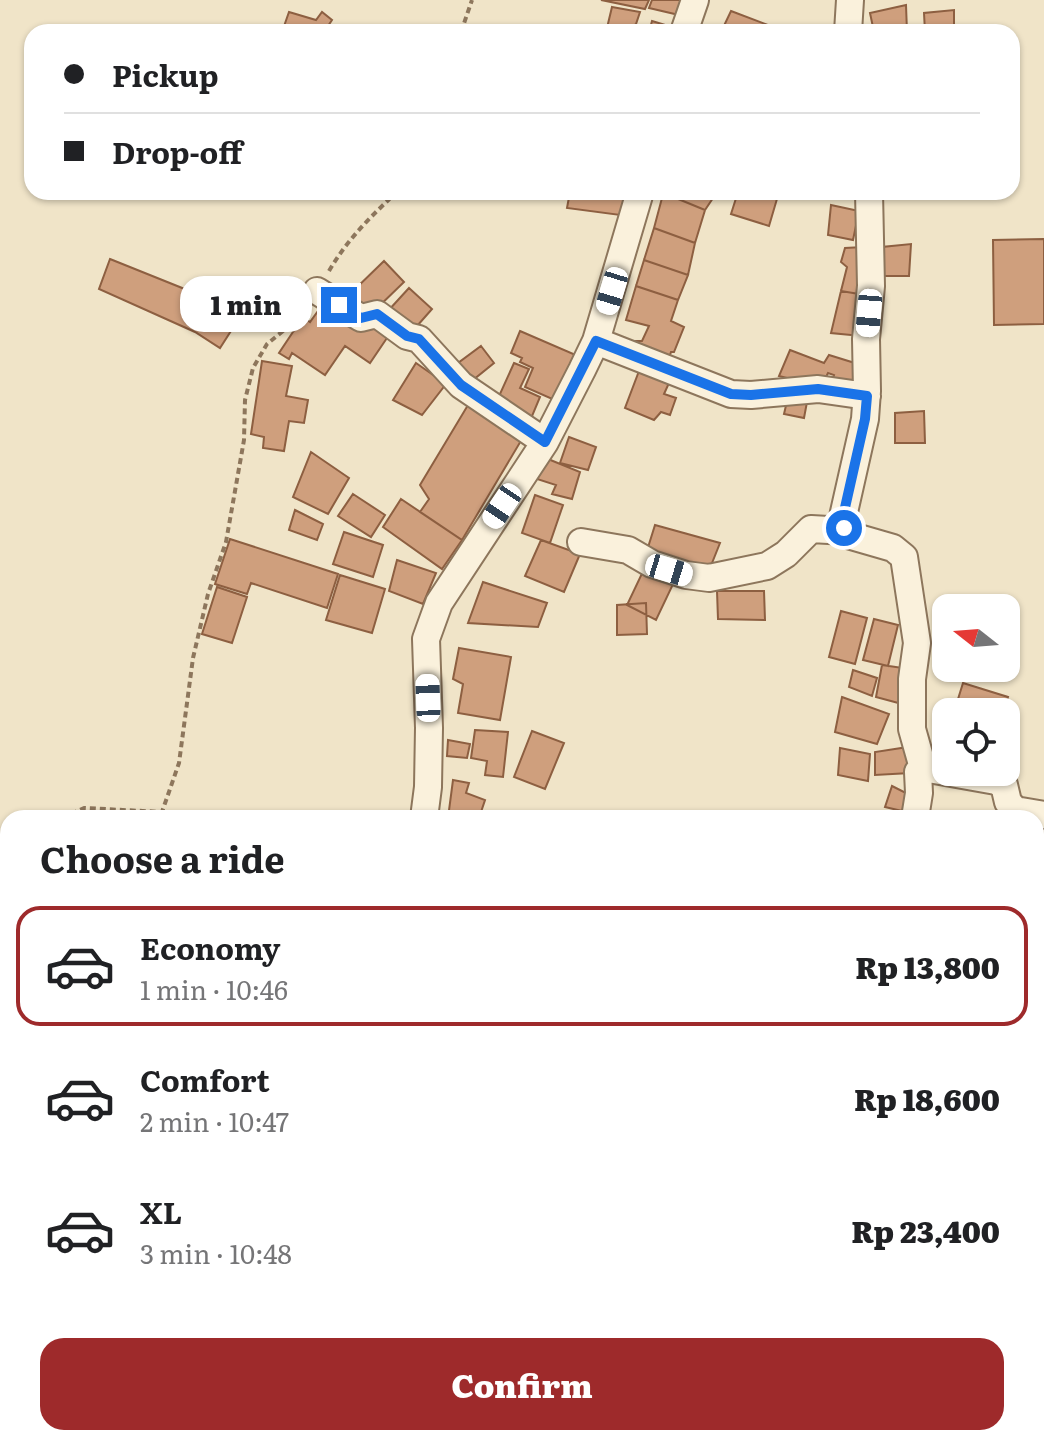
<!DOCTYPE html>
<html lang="en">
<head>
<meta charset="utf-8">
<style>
  :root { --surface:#fff; --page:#f2f2f2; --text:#202124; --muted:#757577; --line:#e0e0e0; --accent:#9e2a2b }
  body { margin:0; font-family:Literata,serif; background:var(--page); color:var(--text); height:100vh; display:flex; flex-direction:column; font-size:30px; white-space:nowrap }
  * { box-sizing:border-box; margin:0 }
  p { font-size:26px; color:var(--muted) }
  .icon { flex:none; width:44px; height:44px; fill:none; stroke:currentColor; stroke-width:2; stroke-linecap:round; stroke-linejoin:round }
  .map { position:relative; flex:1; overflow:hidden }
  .sheet { position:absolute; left:0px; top:810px; width:1044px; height:636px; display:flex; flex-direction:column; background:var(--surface); border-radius:24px 24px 0 0; box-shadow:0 2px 6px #0004 }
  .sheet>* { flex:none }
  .top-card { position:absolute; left:24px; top:24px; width:996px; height:176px; border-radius:24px; box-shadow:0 2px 6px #0004; display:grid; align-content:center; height:176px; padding:0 40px; background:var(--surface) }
  .needle { width:52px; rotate:287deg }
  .tools { position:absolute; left:932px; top:594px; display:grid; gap:16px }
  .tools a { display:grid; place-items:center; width:88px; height:88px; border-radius:16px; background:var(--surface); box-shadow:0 2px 6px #0004; font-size:40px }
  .end { position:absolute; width:36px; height:36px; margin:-18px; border:10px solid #1a73e8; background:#fff; box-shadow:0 0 0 4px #fff }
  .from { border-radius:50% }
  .bubble { position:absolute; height:56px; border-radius:24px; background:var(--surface); box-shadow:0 2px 6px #0004; font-size:26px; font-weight:800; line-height:56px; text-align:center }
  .car { position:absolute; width:24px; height:48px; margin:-24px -12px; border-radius:10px; box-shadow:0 0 6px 2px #0007; background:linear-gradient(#fff 24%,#345 0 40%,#fff 0 76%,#345 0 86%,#fff 0) }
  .top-card b { display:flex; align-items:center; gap:28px; height:76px; font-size:30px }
  .top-card b+b { border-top:2px solid var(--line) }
  .top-card i { width:20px; height:20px; background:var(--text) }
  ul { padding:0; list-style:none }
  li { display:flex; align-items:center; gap:24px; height:120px; margin:0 16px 12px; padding:0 24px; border:4px solid transparent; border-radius:24px }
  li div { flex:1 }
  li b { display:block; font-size:30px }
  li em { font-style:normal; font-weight:800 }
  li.active { border-color:var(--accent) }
  li>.icon { width:72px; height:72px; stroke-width:1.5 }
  h2 { padding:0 40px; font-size:36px; line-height:96px }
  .primary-button { display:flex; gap:16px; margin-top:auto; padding:16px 40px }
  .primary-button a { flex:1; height:92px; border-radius:24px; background:var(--accent); color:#fff; font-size:32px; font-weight:800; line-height:92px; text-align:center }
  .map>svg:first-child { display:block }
</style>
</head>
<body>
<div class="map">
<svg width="1044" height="1446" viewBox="0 0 1044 1446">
  <rect width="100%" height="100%" fill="#f0e4c8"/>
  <path fill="#cf9f7d" stroke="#8d5f41" stroke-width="2" d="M601 0H649L645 9Z
    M652 0H683L679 15 649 8Z
    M906 5 907 32H874L870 13Z
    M612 7 640 12 636 24 631 27V32H606Z
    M954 10V32H925L924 13Z
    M731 11 776 28 774 32H721Z
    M289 12 316 20 322 12 332 20 324 32H282Z
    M652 21 675 28 674 32H649Z
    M796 25 832 27V32H795Z
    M570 192H591V195L624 199 620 215 567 208Z
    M666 192H717L705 210 666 194Z
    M738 192H779L769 226 731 214Z
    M666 194 705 210 695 243 654 228 662 198Z
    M831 205 859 211 853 240 828 235Z
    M654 228 695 243 688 275 644 260Z
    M1044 239V324L994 325 993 240Z
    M911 244 909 276H883L882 247Z
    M863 247 865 295 841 291 847 267 841 262 845 248Z
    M110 259 212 300 238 320 220 348 195 332 99 289Z
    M644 260 688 275 678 300 636 286Z
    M384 261 404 282 371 314 351 293Z
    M636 286 678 300 671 321 684 327 674 352H671L668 361 631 350 634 341H642L649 326 626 320Z
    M409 288 432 309 410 334 387 312Z
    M841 291 865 295 861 336 831 333Z
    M270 296 285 312 269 327 252 311Z
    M323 304 389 335 370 363 345 346 325 375 292 353 289 359 279 353 303 317 310 322Z
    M520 331 578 356 559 402 525 387 533 368 520 362 522 358 511 353Z
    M481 346 494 363 468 384 454 366Z
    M790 350 824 363 829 355 858 364 851 392 831 383 834 375 828 373 824 381 811 384 779 376Z
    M262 361 292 366 286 396 308 400 304 423 289 421 284 451 263 448 264 437 251 434Z
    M416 363 446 384 422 415 393 400Z
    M514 363 529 369 520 388 540 397 530 421 495 405Z
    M639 371 669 383 664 394 676 398 670 415 661 412 654 420 625 408Z
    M788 397 807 402 804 418 784 414Z
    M468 405 525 434 462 540 420 512 429 499 420 485Z
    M924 411 925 443H895V413Z
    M569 437 596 447 588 470 560 463Z
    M311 452 349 478 328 514 293 497Z
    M548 459 580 472 572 499 552 494 556 485 537 479Z
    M353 494 385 515 371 537 338 516Z
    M535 495 563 505 550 543 522 533Z
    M401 499 462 540 442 569 383 527Z
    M295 510 323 524 317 540 289 530Z
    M655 525 720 543 708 573 645 557Z
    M344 532 383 545 373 577 333 564Z
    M230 539 338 574 327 608 251 583 247 594 215 584Z
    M541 540 580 554 564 592 525 576Z
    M397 560 436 573 423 604 389 591Z
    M646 565 675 580 656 620 627 605Z
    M340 575 385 589 372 633 326 620Z
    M483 582 547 603 538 627 468 623Z
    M217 587 247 597 232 643 202 634Z
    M717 591H764L765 620 718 619Z
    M646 603 647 634 617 635V605Z
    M841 611 867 618 855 664 829 657Z
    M874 619 898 625 888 666 863 660Z
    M459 648 511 657 500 720 458 713 463 684 453 679Z
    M882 665 910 669 902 704 876 697Z
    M853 670 877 678 872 696 849 687Z
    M963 683 1008 697 1003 712H954Z
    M842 697 889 714 877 744 835 732Z
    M475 730 508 732 503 777 485 775 487 761 471 758Z
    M532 731 564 743 545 789 514 777Z
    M448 740 470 744 467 758 447 756Z
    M908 747 910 773 875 775V752Z
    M840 748 870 754 868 781 838 775Z
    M453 780 469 783 466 793 485 800 479 818H448Z
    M892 786 908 794 902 811 885 807Z
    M4 916H8V946H0V917Z
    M301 1438H331V1446H301Z
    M355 1438H378L375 1446H354Z
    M386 1438H413L409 1446H383Z
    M427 1438H467L463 1446H424Z"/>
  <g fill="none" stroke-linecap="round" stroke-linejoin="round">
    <defs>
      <path id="minor" d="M684 32 695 0
        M848 32 850 0
        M869 192 871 286 866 339 867 391 865 419 842 521 848 535 893 548 904 557 917 643 912 679V729L923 768
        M317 291 361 318 377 314 407 336 419 339 461 385 545 442
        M596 341 731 394 751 395 818 389 867 396
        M581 542 628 550 652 564 686 575 709 578 767 566 786 554 811 529 846 531
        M424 818 428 787 429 728 426 639 439 603 545 442 582 370 596 341 640 192
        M915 818 919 793 918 772 923 768 996 781 1004 785 1008 802 1015 810 1044 815
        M0 1189H8"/>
    </defs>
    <use href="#minor" stroke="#8d765c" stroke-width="30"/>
    <path stroke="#8d765c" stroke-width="4" stroke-dasharray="6 4" stroke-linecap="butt" d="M461 32 472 0
      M329 271C347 240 371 216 397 192
      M62 818 84 808 162 812 179 763 193 658 208 594 226 542 244 440 245 400 253 368 267 344 283 331 303 308
      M0 856 8 853
      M1036 1195H1044"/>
    <use href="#minor" stroke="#faf1dc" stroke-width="26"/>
  </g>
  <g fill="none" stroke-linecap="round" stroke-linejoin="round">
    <path stroke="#1a73e8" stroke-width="10" d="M339 305 361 318 377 314 407 336 419 339 461 385 545 442 596 341 731 394 751 395 818 389 867 396 865 419 842 521 844 528"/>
  </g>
</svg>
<div class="tools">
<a><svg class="needle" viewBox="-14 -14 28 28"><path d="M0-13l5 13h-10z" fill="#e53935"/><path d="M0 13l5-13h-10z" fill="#757577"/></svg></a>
<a><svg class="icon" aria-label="locate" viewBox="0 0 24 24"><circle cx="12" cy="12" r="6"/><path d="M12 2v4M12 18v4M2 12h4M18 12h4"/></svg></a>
</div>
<i class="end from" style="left:844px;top:528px"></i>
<i class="end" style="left:339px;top:305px"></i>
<div class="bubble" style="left:180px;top:276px;width:132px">1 min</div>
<i class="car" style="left:612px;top:291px;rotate:197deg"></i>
<i class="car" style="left:869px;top:313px;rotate:185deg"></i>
<i class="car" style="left:502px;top:506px;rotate:214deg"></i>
<i class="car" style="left:669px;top:570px;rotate:107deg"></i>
<i class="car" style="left:428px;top:698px;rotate:358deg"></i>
<div class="top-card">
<b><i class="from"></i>Pickup</b>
<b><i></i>Drop-off</b>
</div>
<section class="sheet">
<h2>Choose a ride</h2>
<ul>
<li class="active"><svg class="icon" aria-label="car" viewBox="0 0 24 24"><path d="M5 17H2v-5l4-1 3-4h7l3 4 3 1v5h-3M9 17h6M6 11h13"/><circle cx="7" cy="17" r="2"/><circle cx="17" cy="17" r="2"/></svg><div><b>Economy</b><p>1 min · 10:46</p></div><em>Rp 13,800</em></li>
<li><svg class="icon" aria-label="car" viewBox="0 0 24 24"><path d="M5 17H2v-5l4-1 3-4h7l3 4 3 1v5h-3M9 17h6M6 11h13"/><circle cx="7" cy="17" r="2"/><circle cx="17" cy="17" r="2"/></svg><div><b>Comfort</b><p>2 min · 10:47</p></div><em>Rp 18,600</em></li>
<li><svg class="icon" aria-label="car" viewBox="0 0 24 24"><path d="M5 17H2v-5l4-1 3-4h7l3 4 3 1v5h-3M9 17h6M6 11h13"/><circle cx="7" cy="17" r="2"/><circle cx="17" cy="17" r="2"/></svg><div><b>XL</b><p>3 min · 10:48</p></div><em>Rp 23,400</em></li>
</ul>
<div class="primary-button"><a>Confirm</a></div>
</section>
</div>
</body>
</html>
